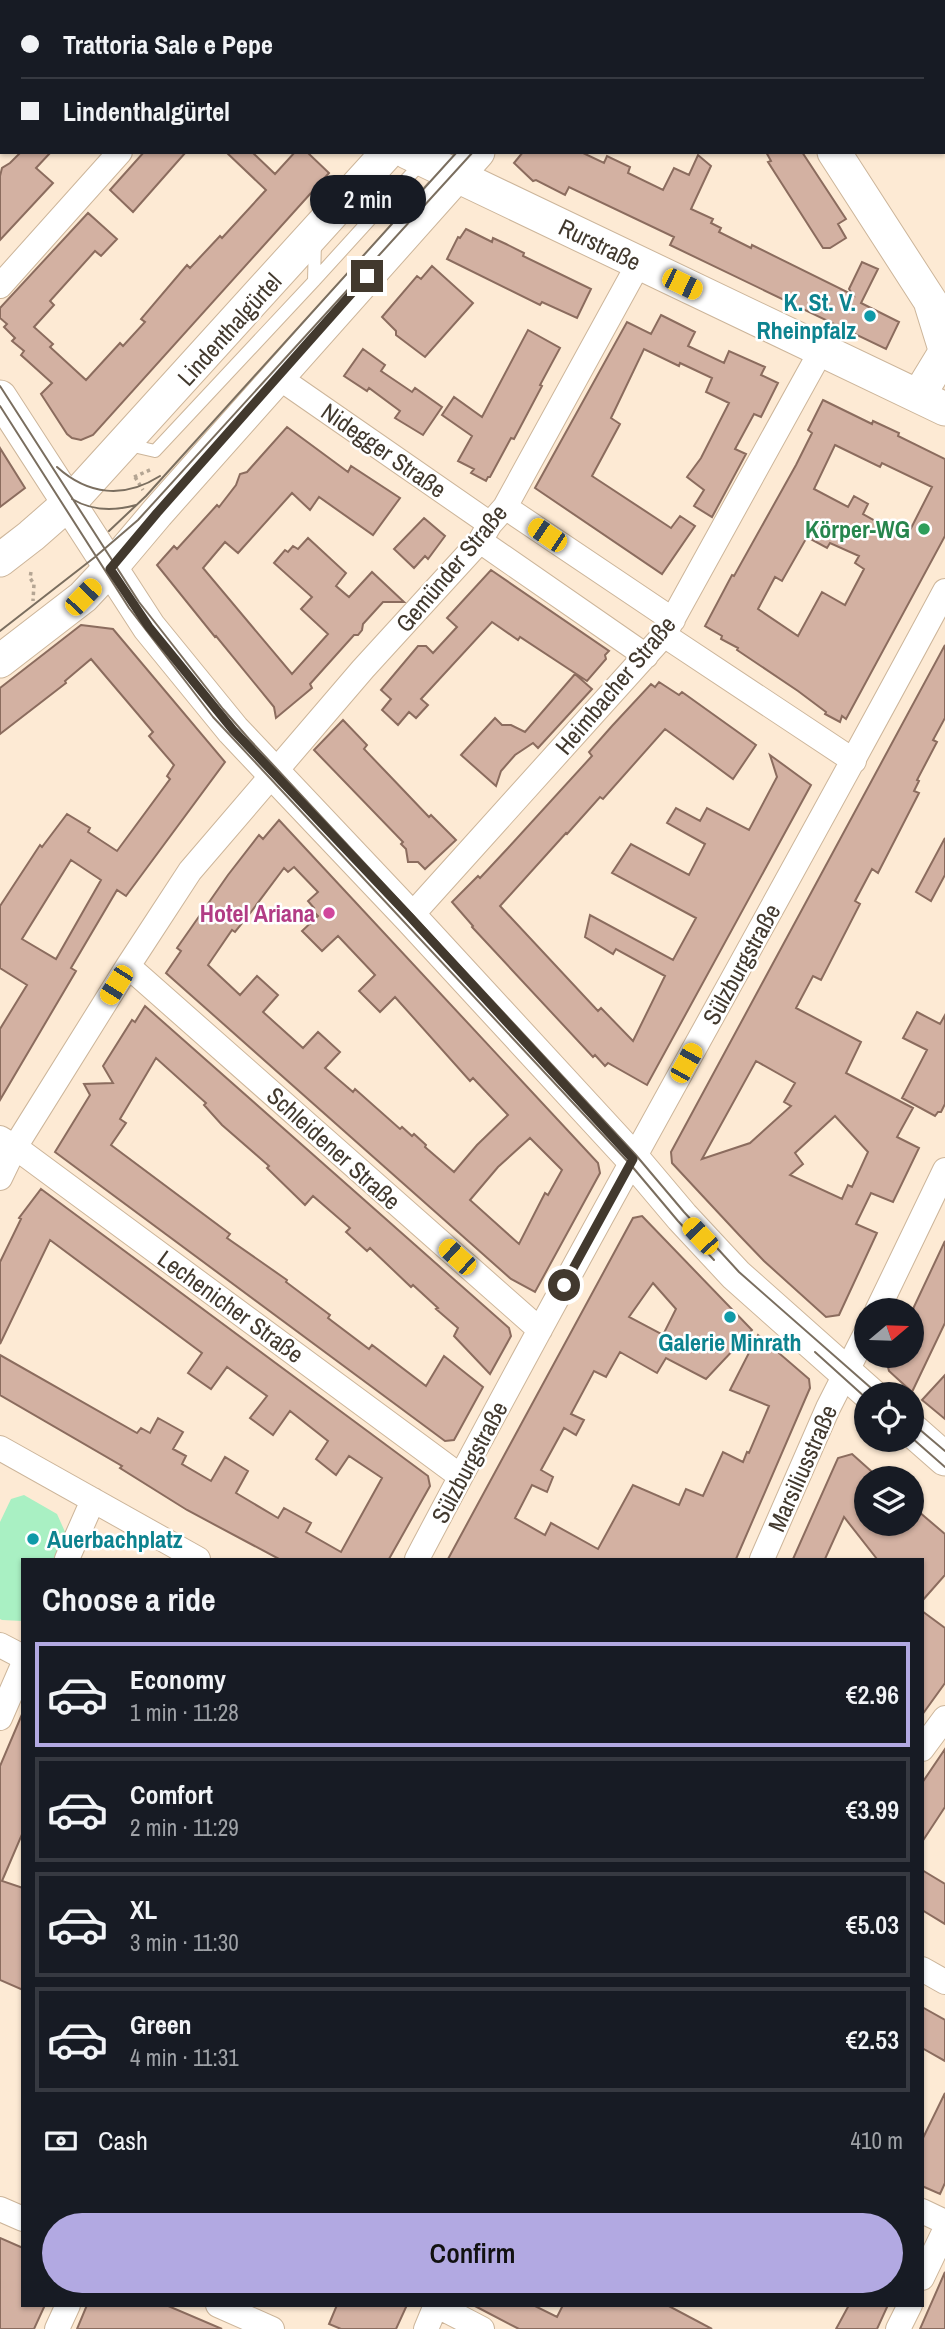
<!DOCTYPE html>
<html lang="en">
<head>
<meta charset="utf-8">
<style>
  :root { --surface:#171b24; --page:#242831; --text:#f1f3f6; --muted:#9ea1a6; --line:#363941; --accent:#b2a9e2 }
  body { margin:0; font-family:"Archivo Narrow",sans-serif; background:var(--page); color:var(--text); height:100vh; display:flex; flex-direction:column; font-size:26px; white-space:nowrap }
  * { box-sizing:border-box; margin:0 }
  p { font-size:23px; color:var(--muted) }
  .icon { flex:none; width:38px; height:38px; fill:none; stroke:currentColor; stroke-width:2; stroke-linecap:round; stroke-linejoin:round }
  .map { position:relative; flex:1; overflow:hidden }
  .side { position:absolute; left:21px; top:1558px; width:903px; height:749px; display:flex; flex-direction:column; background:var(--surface); border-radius:0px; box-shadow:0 2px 5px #0004 }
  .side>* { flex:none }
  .hud { position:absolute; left:0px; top:0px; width:945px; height:154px; box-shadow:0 2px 5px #0004; display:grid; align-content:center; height:154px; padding:0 21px; background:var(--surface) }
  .needle { width:46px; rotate:71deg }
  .buttons { position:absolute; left:854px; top:1298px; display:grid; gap:14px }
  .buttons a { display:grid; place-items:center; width:70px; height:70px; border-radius:50%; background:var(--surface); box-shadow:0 2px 5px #0004; font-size:35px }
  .end { position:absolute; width:32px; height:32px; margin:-16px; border:9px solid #42392e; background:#fff; box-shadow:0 0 0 4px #fff }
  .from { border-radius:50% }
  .bubble { position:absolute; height:49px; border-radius:24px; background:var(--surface); box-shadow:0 2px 5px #0004; font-size:23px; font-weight:600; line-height:49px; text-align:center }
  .car { position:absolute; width:21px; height:42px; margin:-21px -10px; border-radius:9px; box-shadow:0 0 5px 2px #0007; background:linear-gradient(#f5c518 24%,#345 0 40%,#f5c518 0 76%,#345 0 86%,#f5c518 0) }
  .hud b { display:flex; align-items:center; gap:24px; height:66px; font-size:26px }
  .hud b+b { border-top:2px solid var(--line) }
  .hud i { width:18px; height:18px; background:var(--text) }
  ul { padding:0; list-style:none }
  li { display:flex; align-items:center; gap:21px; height:105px; margin:0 14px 10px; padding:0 7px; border:4px solid var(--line); border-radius:0px }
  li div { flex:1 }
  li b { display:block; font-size:26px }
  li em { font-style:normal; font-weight:600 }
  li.current { border-color:var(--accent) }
  li>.icon { width:63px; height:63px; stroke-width:1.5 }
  h2 { padding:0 21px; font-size:32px; line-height:84px }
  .pay { display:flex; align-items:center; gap:18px; height:77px; padding:0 21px; font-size:26px }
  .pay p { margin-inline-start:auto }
  .action { display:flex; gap:14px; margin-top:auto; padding:14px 21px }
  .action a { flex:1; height:80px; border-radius:42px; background:var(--accent); color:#111; font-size:28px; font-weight:600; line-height:80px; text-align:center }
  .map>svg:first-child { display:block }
</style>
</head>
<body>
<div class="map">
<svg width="945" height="2329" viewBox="0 0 945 2329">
  <rect width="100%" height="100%" fill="#fdead4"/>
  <path fill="#a9f0c3" d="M24 1495 57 1514 66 1534 54 1559H23V1621L2 1620 0 1619V1522L11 1499Z"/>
  <path fill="#d3b1a2" stroke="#8b6c5e" stroke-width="2" fill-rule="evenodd" d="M21 152H51L36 168 53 183 0 240V176L2 168 10 163Z
    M144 152H186L133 212 110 190Z
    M226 152H252L275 174 295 152H307L329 173 93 435 81 440 72 438 67 434 41 394 52 383 21 355 24 351 12 341 15 338 4 327 7 324 0 318V308L88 213 117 239 101 256 95 251 50 301 54 305 34 327 53 344 50 347 86 380 120 343 123 346 145 322 141 319 187 265 190 268 220 236 222 238 266 190Z
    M523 152H581L604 163 607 156 630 167 628 173 663 190 674 168 689 175 698 155 711 166 691 209 713 219 711 223 721 228 719 232 751 248 752 245 853 295 849 289 862 262 878 269 861 303 899 322 886 349 670 245 674 237 569 187 565 195 536 180 533 181 514 163Z
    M766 152H802L846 219 838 224 846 238 830 248H823L768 162 771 161Z
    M466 229 492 242 493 238 506 244 524 253 523 256 591 289 577 318 542 302 540 305 447 259 458 237 460 238Z
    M432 266 473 303 425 357 396 335V331L382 317 417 276 421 279Z
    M661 315 695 332 688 346 724 363 729 351 765 367 761 375 778 383 761 417 754 414 735 449 746 454 712 517 694 506 704 490 687 477 701 458 729 403 706 392 712 378 680 363 679 366 644 349 611 418 620 424 592 476 671 528 680 516 695 526 662 574 535 488 627 322 651 334Z
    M528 330 560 348 540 385 542 386 514 439 511 438 490 477H488L486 481 471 473 474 469 458 461 472 436 442 415 454 397 482 417Z
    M363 349 385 365 381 371 412 392 415 388 442 407 423 435 395 418 400 411 369 388 367 391 344 376Z
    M823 400 872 424 873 421 899 433 898 436 945 459V536L846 719 842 716 840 722 825 714 826 712 798 691 737 650 738 648 721 639 722 636 705 626 732 575 734 576 796 465 812 433 808 430ZM835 445 880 467 882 463 932 487 906 538 863 514 868 504 854 496 848 507 814 489ZM807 537 827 548 830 543 859 556 855 563 864 569 845 605 822 592 798 636 758 609 775 577 782 581Z
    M287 427 348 472 351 466 400 498 373 535 319 497 310 510 292 493 238 553 225 542 203 568 292 674 328 634 301 609 312 597 274 563 285 550 288 552 293 546 298 549 308 538 346 573 336 586 349 597 372 572 404 602H383L363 624 362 630 358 635H354L310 684 312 688 276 718 274 707 216 636 215 637 157 565 174 546 177 549 217 505 219 507 236 485 240 474 247 472Z
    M0 448 25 488 0 507Z
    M424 518 445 536 428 559 425 556 414 568 394 549Z
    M491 570 609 651 605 655 606 659 587 681 520 637 518 640 492 622 421 699 428 705 416 718 409 712 398 725 382 710 391 699 381 690 418 646H426L433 653 457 627 447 618Z
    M81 625 113 629 225 762 126 896 117 890 71 968 76 971 0 1100V1029L27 985 0 968V906L40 845 42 847 67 814 90 828 88 832 117 851 170 779 167 776 174 765 149 736 153 732 91 659 65 681 66 683 0 734V688ZM71 860 101 880 56 959 22 939Z
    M945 645V718L933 740 937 742 917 780 919 781 914 791 919 793 878 873 872 869 855 901 860 904 821 980 813 976 796 1008 861 1042 846 1073 913 1108 897 1137 919 1148 893 1202 871 1193 856 1224 877 1233 839 1315 826 1317 764 1261 740 1236 672 1163 671 1152ZM756 1061 795 1083 784 1102 791 1106 750 1143 702 1159ZM835 1116 868 1152 852 1187 848 1185 842 1199 790 1175 803 1164 795 1153Z
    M575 674 592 689 538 748 533 743 515 755 501 771 496 786 461 755 495 718 502 725H511L525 732Z
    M659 682 679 695 682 692 756 745 733 779 665 729 603 799 600 797 567 834 566 833 500 906 598 1011 601 1008 633 1041 665 976 616 949 613 954 585 937 590 915 673 960 696 918 612 873 631 844 689 875 705 844 667 823 676 808 700 821 707 808 749 830 777 777 770 755 811 785 647 1085 608 1063 605 1066 595 1055 593 1057 472 927 473 926 452 902 478 876 480 878 508 848 592 756 589 752 612 726 651 684 655 687Z
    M343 720 367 745 364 749 388 774 429 817 431 815 456 840 425 869 418 862H408L406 849 401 844 403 842 314 750Z
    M279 820 598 1163 600 1173 535 1292 511 1279 166 973 181 951 177 948 228 875 259 835 263 839ZM294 867 318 892 308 901 314 908 312 910 318 916 302 931 322 951 338 936 375 975 359 991 380 1012 395 997 470 1081 473 1078 508 1115 477 1145 454 1172 425 1147 426 1145 414 1134 412 1136 402 1127 400 1129 355 1089 353 1092 325 1068 340 1052 318 1032 303 1048 263 1012 278 995 257 976 240 995 208 965 232 930 235 932 248 916 284 868 288 872ZM530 1138 562 1170 548 1195 545 1193 519 1244 470 1200 498 1167Z
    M945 838V875L931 901 916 892Z
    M145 1006 509 1328 511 1336 490 1374 454 1336 458 1328 436 1309 438 1308 413 1285 411 1287 370 1248 367 1251 346 1232 350 1228 313 1196 305 1205 267 1168 269 1166 222 1125 204 1105 206 1103 156 1058 120 1119 126 1123 111 1145 230 1234 227 1238 287 1280 286 1282 330 1315 328 1318 369 1349 372 1345 426 1386 444 1356 483 1387 454 1440 445 1441 55 1152 90 1095 84 1084 113 1083 103 1066 132 1020 135 1022Z
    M917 1012 940 1024 945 1015V1104L941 1112H938L935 1116 902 1098 927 1050 903 1038Z
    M41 1189 428 1476 430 1486 389 1559H279L187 1510 120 1468 122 1466 0 1395V1355L137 1433 141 1428 150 1433 158 1418 183 1432 173 1449 186 1456 182 1464 211 1481 225 1457 248 1471 236 1493 278 1518 284 1508 311 1523 306 1532 341 1552 382 1478 349 1456 336 1475 316 1459 328 1441 290 1411 273 1435 262 1427 250 1418 267 1396 227 1367 211 1389 188 1373 202 1353 50 1240 0 1344V1262L21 1219 19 1218Z
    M642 1216 752 1330 706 1379 666 1358 657 1373 620 1352 606 1377 594 1371 571 1414 584 1420 576 1435 564 1428 541 1470 553 1477 547 1492 532 1485 515 1518 545 1535 551 1523 598 1549 633 1485 679 1505 686 1489 703 1496 723 1452 743 1462 747 1452 749 1453 769 1406 730 1390 758 1335 809 1379 810 1388 736 1559H448L633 1218ZM653 1283 676 1309 663 1335 629 1317Z
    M945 1241V1323L912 1392 889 1371 885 1356H912V1311Z
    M945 1375V1419L922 1400Z
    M852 1454 880 1479H866V1524H912V1506L945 1534V1575L922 1601V1559H877L844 1517 825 1559H793L838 1458Z
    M922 1611 945 1628V1683L922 1715Z
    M23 1712V1832L2 1881 23 1888V1990L0 1980V1766Z
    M945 1749V1807L922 1842V1783Z
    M922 1870 945 1884V1924L922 1910Z
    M922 2007 945 2020V2061L922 2048Z
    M945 2093V2183L940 2194 922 2186V2140Z
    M0 2238 23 2248V2305H45L34 2329H0Z
    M945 2272V2329H920Z
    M87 2305H166L222 2329H77Z
    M337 2305H407L396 2329H341L329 2324Z
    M473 2305H533L557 2317 563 2305H667L712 2329H519Z
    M849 2305H888L877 2329H836Z"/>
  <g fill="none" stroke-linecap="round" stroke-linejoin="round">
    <defs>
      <path id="lane" d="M565 2 566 0
        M314 281 315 241
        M129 445 155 451 314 281 424 160"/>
      <path id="street" d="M255 2 257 0
        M0 286 120 152
        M278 377 490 524
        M505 507 673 620
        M480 541 646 656
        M664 635 854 761
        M410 917 664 635 821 351
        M128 966 540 1330
        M0 1138 15 1147 460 1476
        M0 1178 15 1147 128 966 190 871 363 669 480 541 490 524 505 507 639 263
        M877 1311 945 1170
        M0 1448 198 1559
        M67 1559 93 1500
        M417 1559C588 1234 771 915 945 591
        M762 1559 828 1408 866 1333
        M0 1645 23 1657
        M0 1718 23 1665
        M922 1749 945 1718
        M922 1969 945 1982
        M0 2209 23 2219
        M922 2211 945 2222
        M922 2278 945 2230
        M218 2305 272 2329
        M436 2305 482 2329
        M57 2329 68 2305
        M426 2329 436 2305
        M898 2329 910 2305"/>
      <path id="secondary" d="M89 0 93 2
        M738 0 739 2
        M526 2 528 0
        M615 2 617 0
        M407 152 945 409
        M834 152 945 324
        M919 395 944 354V346L931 304
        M0 397 149 627 233 730 410 917 633 1159 682 1217 736 1275 871 1395
        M0 560 31 536 72 500 388 152
        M0 661 83 597 114 564 157 513 478 152
        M912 1430 945 1459"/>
    </defs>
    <use href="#lane" stroke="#ccb59a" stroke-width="14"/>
    <use href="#street" stroke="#ccb59a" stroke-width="26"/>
    <use href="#secondary" stroke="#ccb59a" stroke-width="35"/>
    <path stroke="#b4a593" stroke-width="3.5" stroke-dasharray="3.5 3.5" stroke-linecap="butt" d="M134 477 152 469
      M135 477 143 490
      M31 572 30 578 34 584 33 601"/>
    <use href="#lane" stroke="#fff" stroke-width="12"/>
    <use href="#street" stroke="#fff" stroke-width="24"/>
    <use href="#secondary" stroke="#fff" stroke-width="33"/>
    <path stroke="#7a6e5f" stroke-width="2" d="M594 2 596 0
      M609 2 610 0
      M0 386 139 602 223 709 249 739 635 1154 684 1212 739 1272 879 1395
      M0 406 129 608 213 717 630 1164 678 1221 714 1260
      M57 467C88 495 124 499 160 476
      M72 499C92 511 114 511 136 505
      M109 531 146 496 457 152
      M0 631 95 557 138 520 473 152
      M815 1352 866 1398
      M912 1423 945 1451
      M912 1438 945 1467"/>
  </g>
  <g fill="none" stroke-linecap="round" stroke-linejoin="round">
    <path stroke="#42392e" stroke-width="9" d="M367 276 157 513 110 569 149 627 233 730 410 917 633 1159 564 1285"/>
  </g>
  <g fill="#0f9aa8" stroke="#fff" stroke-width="2.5">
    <circle cx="870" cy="316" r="7"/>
    <circle cx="730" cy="1317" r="7"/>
    <circle cx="33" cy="1539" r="7"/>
  </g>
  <circle fill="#2e9e5b" stroke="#fff" stroke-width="2.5" cx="924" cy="529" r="7"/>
  <circle fill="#d1479c" stroke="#fff" stroke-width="2.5" cx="329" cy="913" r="7"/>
  <g text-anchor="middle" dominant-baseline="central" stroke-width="5" stroke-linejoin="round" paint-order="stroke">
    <g font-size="24" fill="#42392e" stroke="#fff">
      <text transform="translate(600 244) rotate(26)">Rurstraße</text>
      <text transform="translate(229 329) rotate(-48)">Lindenthalgürtel</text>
      <text transform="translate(384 450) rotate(35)">Nidegger Straße</text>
      <text transform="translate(451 568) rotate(-50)">Gemünder Straße</text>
      <text transform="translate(615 685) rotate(-50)">Heimbacher Straße</text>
      <text transform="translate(741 964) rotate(-61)">Sülzburgstraße</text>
      <text transform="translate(334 1148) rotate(42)">Schleidener Straße</text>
      <text transform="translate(231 1306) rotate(36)">Lechenicher Straße</text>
      <text transform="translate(469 1462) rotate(-62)">Sülzburgstraße</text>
      <text transform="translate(802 1468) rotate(-66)">Marsiliusstraße</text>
    </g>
    <g font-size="24" font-weight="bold" fill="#0d838f" stroke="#fff" text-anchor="end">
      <text x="856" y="302">K. St. V.<tspan x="856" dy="28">Rheinpfalz</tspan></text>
      <text x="730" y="1342" text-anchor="middle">Galerie Minrath</text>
      <text x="47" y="1539" text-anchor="start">Auerbachplatz</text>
    </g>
    <g font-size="24" font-weight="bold" fill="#27864d" stroke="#fff" text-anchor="end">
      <text x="910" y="529">Körper-WG</text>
    </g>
    <g font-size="24" font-weight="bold" fill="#b23c85" stroke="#fff" text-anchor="end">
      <text x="315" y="913">Hotel Ariana</text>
    </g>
  </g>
</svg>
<div class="buttons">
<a><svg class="needle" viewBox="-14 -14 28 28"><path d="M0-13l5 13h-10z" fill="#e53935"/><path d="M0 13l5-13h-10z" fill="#9ea1a6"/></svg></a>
<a><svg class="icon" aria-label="locate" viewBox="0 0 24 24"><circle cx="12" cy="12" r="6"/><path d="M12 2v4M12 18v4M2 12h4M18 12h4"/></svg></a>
<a><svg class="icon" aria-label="layers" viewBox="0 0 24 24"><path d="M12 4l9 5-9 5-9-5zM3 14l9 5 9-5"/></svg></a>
</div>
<i class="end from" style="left:564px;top:1285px"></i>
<i class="end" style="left:367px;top:276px"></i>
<div class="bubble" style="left:310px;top:175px;width:116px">2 min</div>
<i class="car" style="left:682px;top:284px;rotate:116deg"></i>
<i class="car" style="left:547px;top:535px;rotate:304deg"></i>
<i class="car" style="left:83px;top:597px;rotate:44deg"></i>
<i class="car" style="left:116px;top:985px;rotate:212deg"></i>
<i class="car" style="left:686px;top:1063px;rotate:29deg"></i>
<i class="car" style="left:700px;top:1236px;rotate:317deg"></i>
<i class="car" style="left:457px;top:1257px;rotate:312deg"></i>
<div class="hud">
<b><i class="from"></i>Trattoria Sale e Pepe</b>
<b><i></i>Lindenthalgürtel</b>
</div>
<section class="side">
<h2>Choose a ride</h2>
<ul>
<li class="current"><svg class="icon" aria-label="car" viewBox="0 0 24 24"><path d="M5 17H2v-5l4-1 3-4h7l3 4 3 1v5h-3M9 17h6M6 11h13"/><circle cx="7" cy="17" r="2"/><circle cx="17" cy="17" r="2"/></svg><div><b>Economy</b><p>1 min · 11:28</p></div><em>€2.96</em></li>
<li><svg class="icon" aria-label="car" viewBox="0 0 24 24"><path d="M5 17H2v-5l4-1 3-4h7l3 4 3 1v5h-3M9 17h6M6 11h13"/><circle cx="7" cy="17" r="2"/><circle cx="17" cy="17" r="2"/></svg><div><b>Comfort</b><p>2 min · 11:29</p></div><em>€3.99</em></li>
<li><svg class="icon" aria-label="car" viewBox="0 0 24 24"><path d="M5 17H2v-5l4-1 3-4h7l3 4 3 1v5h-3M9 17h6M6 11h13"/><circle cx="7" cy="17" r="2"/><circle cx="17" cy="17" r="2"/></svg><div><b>XL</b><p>3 min · 11:30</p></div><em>€5.03</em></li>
<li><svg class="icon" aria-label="car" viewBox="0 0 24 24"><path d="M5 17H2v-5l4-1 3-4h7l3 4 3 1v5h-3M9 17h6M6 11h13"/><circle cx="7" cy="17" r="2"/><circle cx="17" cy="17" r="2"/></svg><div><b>Green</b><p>4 min · 11:31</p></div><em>€2.53</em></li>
</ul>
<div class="pay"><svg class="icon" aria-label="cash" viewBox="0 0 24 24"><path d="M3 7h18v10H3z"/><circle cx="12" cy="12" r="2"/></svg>Cash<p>410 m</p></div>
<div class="action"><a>Confirm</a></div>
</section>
</div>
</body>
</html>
